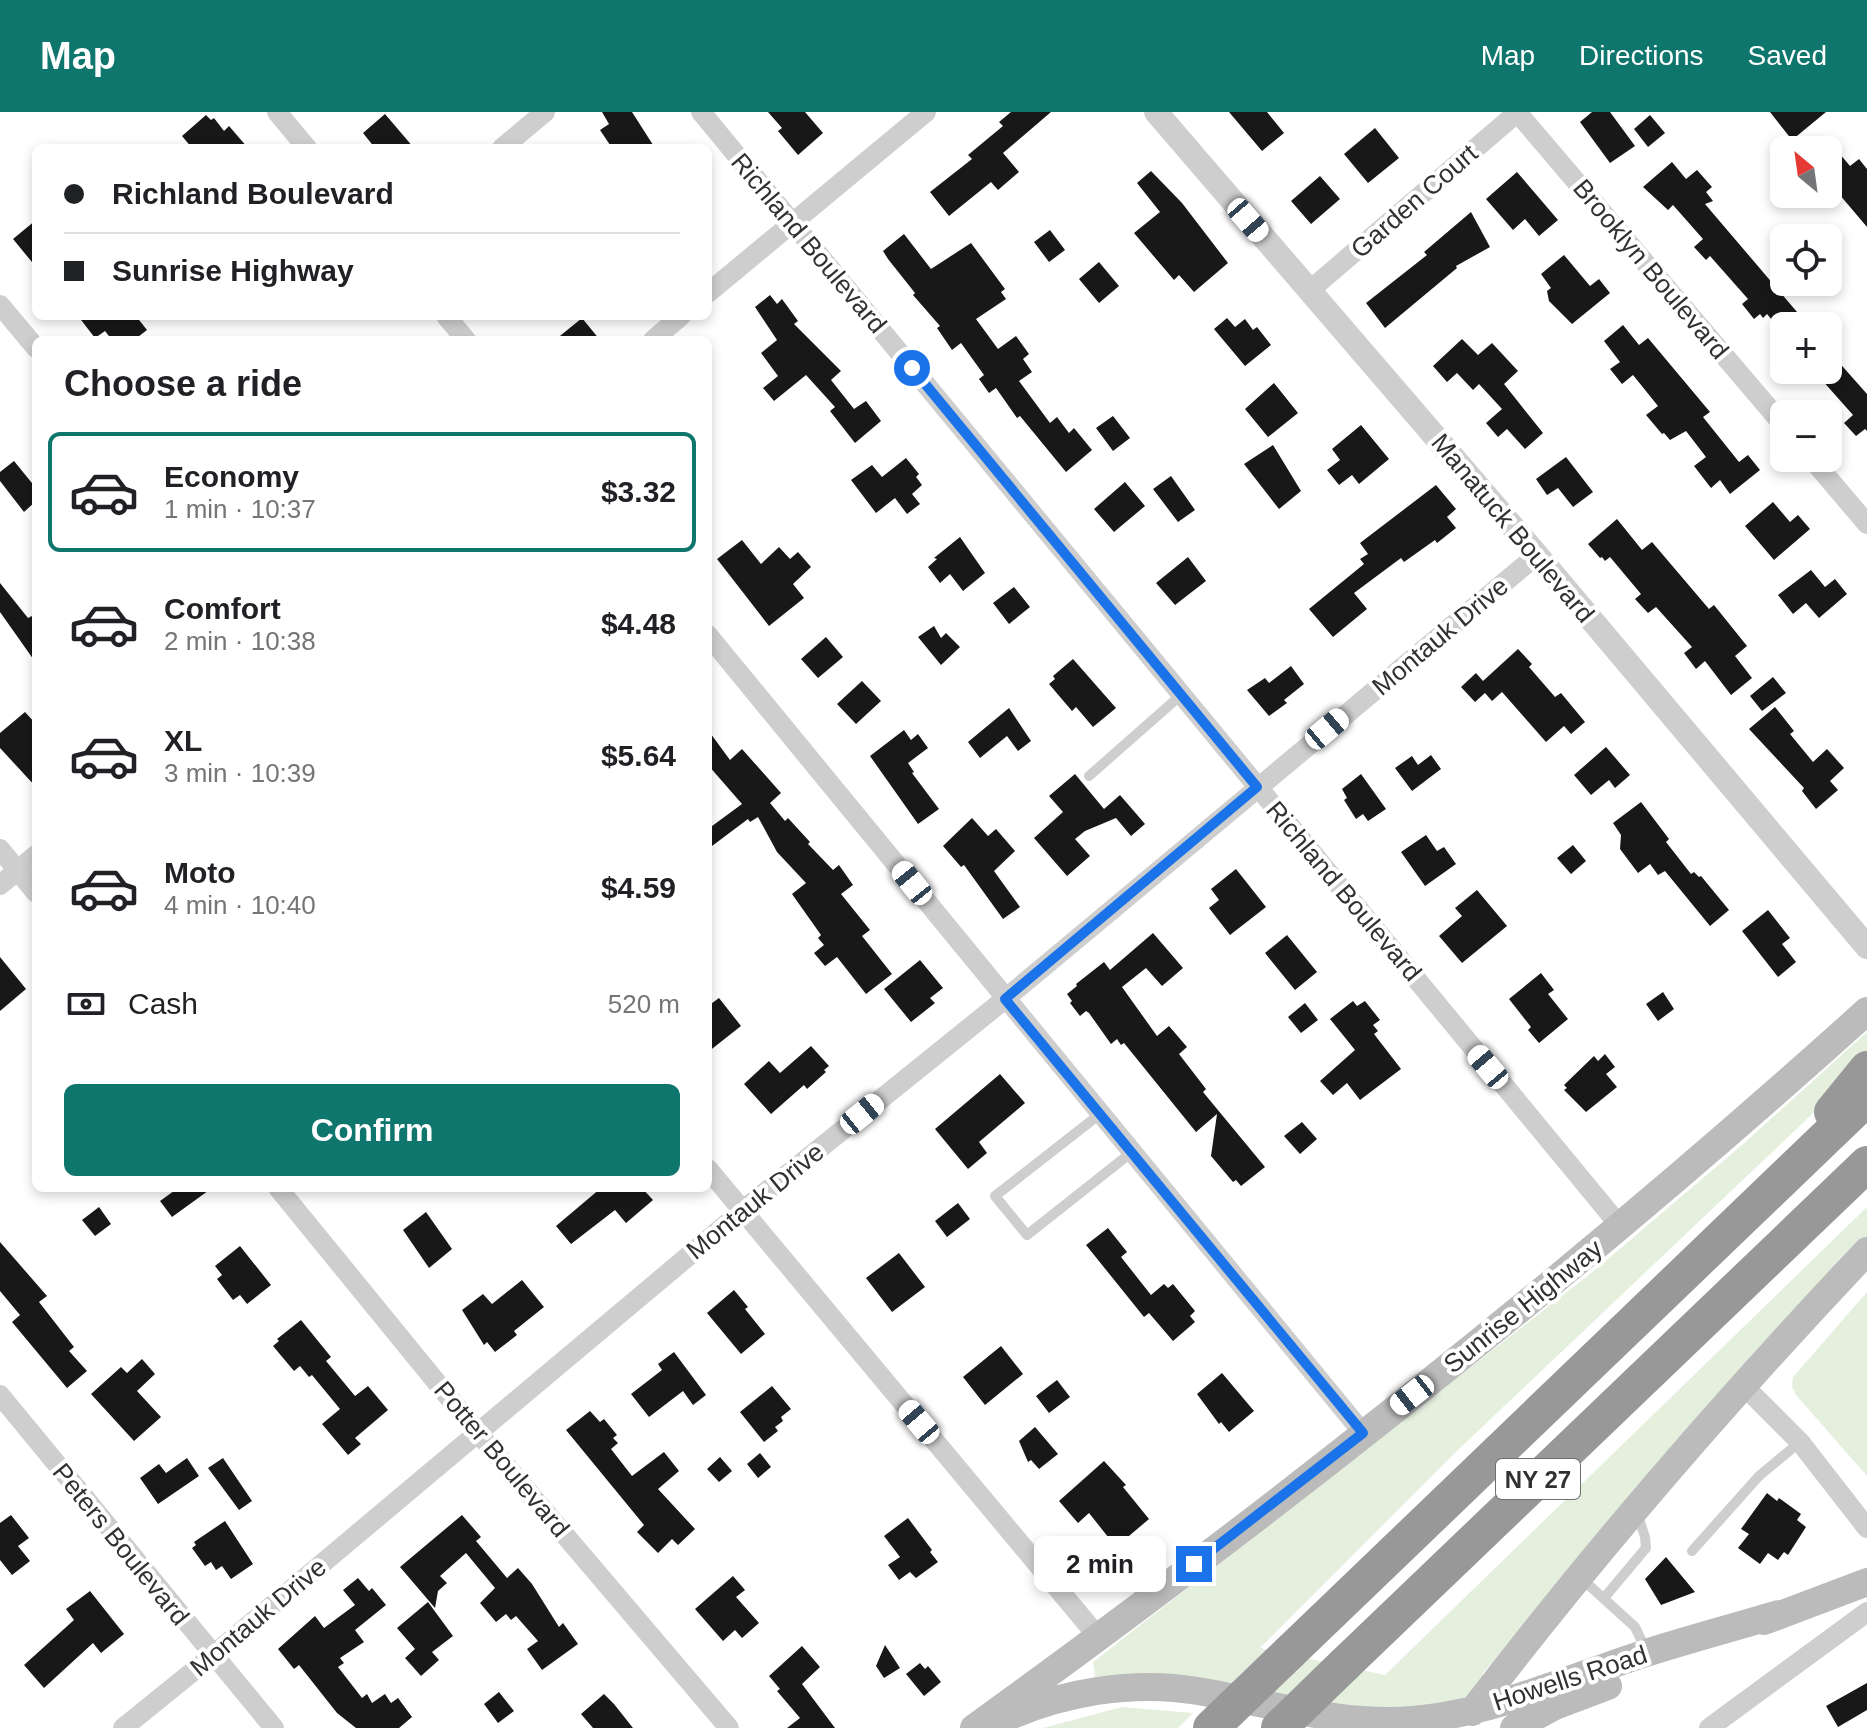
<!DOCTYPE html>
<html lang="en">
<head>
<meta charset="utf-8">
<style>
  :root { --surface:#fff; --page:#f2f2f2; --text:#202124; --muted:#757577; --line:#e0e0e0; --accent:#0f766e }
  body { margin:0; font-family:Helvetica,sans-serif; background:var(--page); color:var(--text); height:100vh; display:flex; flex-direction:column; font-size:30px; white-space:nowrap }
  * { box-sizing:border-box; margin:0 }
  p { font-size:26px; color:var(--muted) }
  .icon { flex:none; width:44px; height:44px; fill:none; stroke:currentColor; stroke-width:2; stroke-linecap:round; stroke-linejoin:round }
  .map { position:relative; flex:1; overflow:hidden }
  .sheet { position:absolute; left:32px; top:224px; width:680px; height:856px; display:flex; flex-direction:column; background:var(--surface); border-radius:12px; box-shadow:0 4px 12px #0003 }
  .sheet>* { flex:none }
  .banner { position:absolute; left:32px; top:32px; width:680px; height:176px; border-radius:12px; box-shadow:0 4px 12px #0003; display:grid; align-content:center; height:176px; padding:0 32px; background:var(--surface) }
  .needle { width:52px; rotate:331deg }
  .tools { position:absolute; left:1770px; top:24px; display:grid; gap:16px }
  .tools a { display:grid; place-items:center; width:72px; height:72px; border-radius:12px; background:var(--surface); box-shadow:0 4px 12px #0003; font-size:40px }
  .end { position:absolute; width:36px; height:36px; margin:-18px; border:10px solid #1a73e8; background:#fff; box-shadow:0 0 0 4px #fff }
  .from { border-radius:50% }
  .bubble { position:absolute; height:56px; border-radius:12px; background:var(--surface); box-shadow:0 4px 12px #0003; font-size:26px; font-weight:700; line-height:56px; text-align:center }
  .car { position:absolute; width:24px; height:48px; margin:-24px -12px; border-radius:10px; box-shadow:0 0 6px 2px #0007; background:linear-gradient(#fff 24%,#345 0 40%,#fff 0 76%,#345 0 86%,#fff 0) }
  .banner b { display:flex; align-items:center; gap:28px; height:76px; font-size:30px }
  .banner b+b { border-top:2px solid var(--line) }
  .banner i { width:20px; height:20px; background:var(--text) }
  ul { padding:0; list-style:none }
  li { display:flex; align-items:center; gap:24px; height:120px; margin:0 16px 12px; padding:0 16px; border:4px solid transparent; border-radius:12px }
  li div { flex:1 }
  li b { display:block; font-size:30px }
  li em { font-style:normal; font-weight:700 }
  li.selected { border-color:var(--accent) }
  li>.icon { width:72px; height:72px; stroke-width:1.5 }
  h2 { padding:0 32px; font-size:36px; line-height:96px }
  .pay { display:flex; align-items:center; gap:20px; height:88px; padding:0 32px; font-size:30px }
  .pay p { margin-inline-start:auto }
  .button { display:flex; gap:16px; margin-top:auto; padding:16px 32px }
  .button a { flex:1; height:92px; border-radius:12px; background:var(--accent); color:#fff; font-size:32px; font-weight:700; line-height:92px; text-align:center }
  header { display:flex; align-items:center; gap:48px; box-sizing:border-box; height:112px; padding:0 40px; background:var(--accent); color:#fff }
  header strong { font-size:38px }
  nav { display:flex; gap:44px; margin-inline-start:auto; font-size:28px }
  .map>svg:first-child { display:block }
</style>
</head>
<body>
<header>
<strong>Map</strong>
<nav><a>Map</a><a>Directions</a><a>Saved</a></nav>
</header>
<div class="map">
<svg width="1867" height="1616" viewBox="0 0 1867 1616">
  <rect width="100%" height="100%" fill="#fff"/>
  <path fill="#e4efde" d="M1867 920V945L1805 1009 1459 1337 1260 1536 1385 1563 1867 1095V1128L1482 1562 1487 1569 1473 1582 1434 1597 1363 1598 1136 1562 1095 1565 1093 1550 1595 1158 1742 1033Z
    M1867 1180V1364L1796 1283 1792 1275 1793 1265Z
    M1122 1595 1193 1601 1178 1616H1043Z"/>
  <path fill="#181818" d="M602 0H632L655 36H612L600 18 609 12Z
    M768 0H805L823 21 798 43 778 19 782 16Z
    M1011 0H1051L1003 41 1019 60 998 78 991 70 949 104 930 80 972 47 968 43 1003 14 999 10Z
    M1229 0H1267L1284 21 1262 39Z
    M1592 0H1610L1635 34 1610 51 1580 10Z
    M1770 0H1826L1792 28Z
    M385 2 414 36H375L363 21Z
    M206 3 211 8 214 6 224 19 229 14 248 36H192L182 24Z
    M1650 3 1665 21 1648 35 1634 17Z
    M1375 16 1399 46 1368 71 1344 42Z
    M1828 28 1850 54 1859 47 1867 57V115L1828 69Z
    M1672 50 1686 67 1697 58 1712 75 1706 80 1713 89 1705 92 1809 214H1777L1767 202 1763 206 1760 202 1754 207 1742 192 1748 187 1710 144 1706 148 1694 135 1703 127 1673 93 1668 98 1643 75Z
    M1151 59 1182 91 1228 151 1194 180 1179 163 1174 168 1134 121 1160 100 1137 71Z
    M1517 60 1558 108 1539 124 1525 107 1513 118 1486 87Z
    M1320 64 1340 87 1311 112 1291 89Z
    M1471 100 1490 135 1456 154 1457 156 1385 216 1366 191 1427 143 1424 140Z
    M36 108V155L13 127Z
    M1050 118 1065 138 1049 150 1034 130Z
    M904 122 931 157 971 131 1005 177 1001 180 1006 187 976 207 998 237 1016 224 1029 242 1023 247 1032 260 1019 269 1050 311 1057 305 1069 321 1074 316 1092 338 1066 360 1020 304 1017 306 996 276 989 281 979 267 984 263 961 231 952 238 937 216 940 214 913 183 915 181 888 147 883 139Z
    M1564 143 1590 174 1599 167 1610 181 1572 212 1549 189 1547 179 1551 176 1541 162Z
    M1099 150 1119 174 1099 191 1079 167Z
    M770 183 777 192 782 187 798 209 794 212 841 259 831 268 854 297 866 289 881 309 855 331 830 299 835 295 806 263 774 289 763 276 778 264 761 241 777 228 755 195Z
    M78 204H136L147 218 134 228H112L105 219 95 226Z
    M582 206 600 228H555Z
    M1227 206 1235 215 1245 207 1253 218 1257 215 1271 233 1245 254 1214 217Z
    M1623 213 1639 233 1648 226 1710 300 1703 305 1739 350 1748 343 1760 358 1730 382 1720 368 1711 376 1694 354 1706 345 1686 319 1670 328 1664 321 1662 322 1646 303 1658 294 1633 263 1622 272 1610 257 1620 250 1604 229Z
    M1462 227 1478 243 1492 231 1518 259 1504 272 1543 321 1525 337 1507 317 1498 325 1486 311 1502 297 1479 272 1473 278 1457 261 1447 270 1433 254Z
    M1828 238 1867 282V319L1865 317 1856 324 1844 311 1853 303 1813 258H1828Z
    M1274 271 1298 301 1268 325 1245 297Z
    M1113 304 1130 326 1113 339 1096 316Z
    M1361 313 1389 347 1359 372 1352 363 1339 373 1327 358 1340 348 1332 337Z
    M1273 333 1301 379 1279 397 1244 352Z
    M1566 345 1593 380 1573 395 1558 376 1547 383 1536 367Z
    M906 346 919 362 916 365 922 373 912 382 920 392 907 402 895 386 876 401 851 368 872 353 882 365Z
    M14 349 36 376V389L24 400 0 369V360Z
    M1171 364 1195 398 1178 410 1153 377Z
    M1125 370 1145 394 1114 420 1094 397Z
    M1436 373 1456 397 1447 405 1456 416 1437 431 1435 428 1404 450 1401 446 1354 481 1367 497 1333 525 1309 497 1364 452 1360 447 1368 442 1360 431Z
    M1773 390 1790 410 1798 403 1810 417 1774 448 1745 414Z
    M1617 407 1642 438 1652 430 1709 497 1714 493 1747 534 1735 544 1752 566 1731 583 1705 549 1696 557 1684 541 1692 535 1656 495 1648 501 1635 487 1641 482 1610 445 1605 449 1602 445 1600 446 1588 432Z
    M960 425 985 461 963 479 950 462 940 471 928 455 937 447 934 446Z
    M742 428 761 452 779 435 790 447 798 440 811 455 793 472 804 486 769 514 717 447Z
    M1188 445 1206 469 1175 493 1156 471Z
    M1811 458 1825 475 1835 467 1847 482 1819 506 1806 491 1793 502 1778 483Z
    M0 471 28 506 36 502V551L0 500Z
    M1014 475 1030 495 1009 512 993 491Z
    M934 514 941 526 946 521 960 535 941 553 918 525Z
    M826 525 843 545 818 566 801 547Z
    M1518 537 1532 552 1529 555 1555 585 1561 581 1585 610 1571 622 1564 614 1546 630 1502 580 1492 589 1485 581 1475 590 1461 575 1476 561 1483 569Z
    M1073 547 1116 596 1093 615 1076 595 1072 599 1049 572 1055 567 1053 564Z
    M1291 554 1304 572 1284 588 1287 591 1269 604 1247 578 1265 566 1269 571Z
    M1773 565 1786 581 1762 599 1750 584Z
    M862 569 881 589 856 612 837 592Z
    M1775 595 1794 619 1790 622 1813 650 1827 637 1844 656 1830 669 1838 678 1816 697 1802 679 1804 676 1749 617Z
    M1009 596 1031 629 1018 639 1007 624 980 646 968 630Z
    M25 600 36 612V675L0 636V621Z
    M708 618 730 648 742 637 781 681 770 691 785 709 788 706 810 730 808 732 833 758 839 753 853 773 841 782 870 818 862 824 892 862 866 882 837 845 825 854 814 841 824 833 818 826 821 823 792 782 806 771 777 740 758 705 750 710 748 707 708 737V717L742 692 708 653Z
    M904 618 911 628 918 622 928 636 908 651 914 660 912 661 939 697 918 712 870 644Z
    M1606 635 1630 663 1615 676 1609 668 1591 683 1574 663Z
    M1431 643 1441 657 1412 679 1395 656 1412 644 1418 653Z
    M1075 662 1104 697 1120 683 1145 712 1131 724 1116 706 1085 719 1075 727 1090 744 1067 764 1034 726 1063 700 1049 684Z
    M1361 662 1386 697 1368 709 1363 702 1356 707 1344 688 1347 686 1342 677Z
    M1641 690 1669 727 1666 730 1691 762 1694 760 1699 765 1701 764 1729 798 1710 814 1665 759 1658 763 1650 752 1638 761 1620 737 1621 723 1613 711Z
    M972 706 988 724 996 717 1015 739 994 759 1020 795 1003 807 964 753 961 755 943 734Z
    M1426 723 1437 739 1444 735 1456 752 1425 774 1401 740Z
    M1573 733 1586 749 1571 762 1557 746Z
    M1236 757 1266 795 1230 823 1209 796 1219 788 1211 777Z
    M1477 778 1507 814 1462 851 1439 824 1462 804 1455 796Z
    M1768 798 1790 826 1782 832 1796 850 1778 865 1742 819Z
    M1153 821 1183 856 1162 874 1146 856 1122 875 1157 924 1169 914 1187 935 1179 942 1206 977 1203 980 1265 1055 1241 1074 1236 1068 1233 1070 1211 1044 1217 1002 1196 1020 1124 931 1121 933 1117 927 1111 932 1089 901 1086 899 1080 904 1070 891 1072 889 1067 882 1077 874 1076 872 1104 850 1110 858Z
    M1287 823 1317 860 1295 878 1265 841Z
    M0 845 26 877 0 899Z
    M920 848 943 876 930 886 935 891 911 910 884 877Z
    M1541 861 1554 878 1548 882 1568 907 1539 931 1528 918 1531 915 1509 887Z
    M1663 880 1674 897 1658 909 1646 892Z
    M719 886 741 914 708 940V894Z
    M1353 889 1357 894 1365 889 1380 908 1373 913 1378 919 1374 922 1401 957 1360 988 1347 971 1333 983 1320 969 1355 938 1330 907Z
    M1305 891 1318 908 1301 921 1288 905Z
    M811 934 829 954 824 958 826 960 807 977 804 973 771 1002 744 972 769 949 780 961Z
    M1605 942 1615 955 1606 962 1617 975 1586 1000 1564 978 1567 976 1564 973 1594 944 1598 949Z
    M1000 962 1025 991 979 1030 987 1041 968 1057 935 1017Z
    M1302 1010 1317 1027 1300 1042 1284 1024Z
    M178 1076H212L172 1105 160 1089Z
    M601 1076H642L653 1088 626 1111 615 1098 571 1132 556 1114Z
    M958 1091 970 1107 947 1125 935 1109Z
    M99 1095 111 1112 95 1124 82 1108Z
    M426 1100 452 1137 429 1156 403 1118Z
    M1108 1116 1127 1140 1121 1145 1151 1183 1164 1172 1168 1176 1173 1172 1195 1199 1190 1204 1195 1210 1173 1229 1149 1201 1144 1205 1086 1133Z
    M0 1130 47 1184 39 1190 74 1235 69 1239 87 1259 67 1276 12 1210 20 1203 0 1179Z
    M240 1134 271 1173 247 1192 240 1183 233 1188 217 1167 222 1163 215 1154Z
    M899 1141 925 1175 892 1200 866 1166Z
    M522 1168 544 1195 514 1219 517 1223 495 1240 487 1230 484 1233 462 1198 483 1182 492 1192Z
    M734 1178 748 1195 745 1197 765 1222 741 1242 707 1201Z
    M301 1208 331 1245 326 1249 355 1284 368 1274 388 1298 355 1326 361 1332 348 1343 322 1312 340 1297 312 1263 309 1265 300 1254 294 1259 273 1234 279 1229 277 1227Z
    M1001 1234 1023 1262 985 1293 963 1265Z
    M674 1240 706 1283 693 1293 683 1279 649 1305 631 1282 662 1258 658 1252Z
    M142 1247 155 1262 137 1279 161 1305 134 1329 91 1282 121 1255 127 1261Z
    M1222 1261 1254 1299 1229 1320 1221 1310 1219 1312 1197 1282Z
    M1057 1268 1070 1285 1049 1301 1036 1284Z
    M772 1274 791 1297 781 1305 783 1309 775 1315 778 1319 764 1330 740 1300Z
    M590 1299 600 1310 604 1307 617 1323 613 1326 618 1331 611 1337 632 1364 664 1340 679 1359 658 1377 695 1417 678 1433 672 1427 658 1441 637 1420 644 1413 566 1318Z
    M1035 1315 1058 1342 1039 1357 1031 1348 1028 1350 1019 1329Z
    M760 1341 771 1355 758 1366 747 1352Z
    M720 1345 732 1359 719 1370 707 1357Z
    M187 1346 199 1364 158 1392 140 1366 159 1352 166 1361Z
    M223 1346 252 1389 239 1398 208 1356Z
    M1104 1349 1126 1373 1123 1375 1149 1407 1116 1435 1089 1401 1078 1411 1059 1389Z
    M1767 1381 1777 1389 1779 1386 1801 1402 1797 1408 1806 1415 1788 1443 1784 1440 1778 1448 1768 1441 1760 1452 1738 1436 1749 1422 1741 1417Z
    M11 1403 29 1426 18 1434 30 1449 12 1463 0 1448V1411Z
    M462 1403 481 1425 476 1429 507 1466 518 1456 532 1472 559 1515 563 1511 578 1532 542 1558 527 1537 538 1529 516 1504 511 1508 506 1502 496 1510 480 1491 495 1476 466 1441 440 1464 447 1471 438 1479 435 1496 400 1455Z
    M908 1406 932 1438 930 1440 938 1450 916 1466 910 1460 899 1468 888 1453 900 1445 884 1424Z
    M225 1409 253 1452 231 1467 222 1454 216 1458 211 1450 205 1454 192 1436 196 1433 194 1430Z
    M1666 1445 1695 1480 1661 1493 1645 1467Z
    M733 1464 745 1478 736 1485 759 1511 742 1526 735 1518 723 1529 695 1497Z
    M358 1466 369 1479 372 1476 386 1493 355 1518 364 1530 340 1546 344 1551 338 1555 362 1586 367 1582 372 1591 385 1582 391 1591 398 1586 412 1605 399 1616H356L337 1601 299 1553 294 1557 278 1537 315 1504 324 1516 355 1493 343 1478Z
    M90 1479 124 1522 101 1541 93 1531 44 1576 24 1553 74 1508 66 1497Z
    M428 1490 453 1524 432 1540 439 1548 421 1564 405 1546 415 1537 397 1516Z
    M885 1533 900 1556 884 1566 876 1554Z
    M802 1534 820 1555 802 1572 835 1616H787L800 1606 777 1579 780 1577 769 1564Z
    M920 1551 925 1557 928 1554 941 1570 924 1584 906 1562Z
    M1867 1571V1598L1838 1615 1826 1594Z
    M499 1580 514 1599 498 1611 484 1592Z
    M604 1582 614 1592 633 1616H593L581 1602Z"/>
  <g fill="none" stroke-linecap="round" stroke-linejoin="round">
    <path stroke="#cecece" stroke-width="10" d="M1089 664 1181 583
      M1100 1002 995 1084 1027 1123 1132 1040
      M1692 1439 1759 1364 1800 1330
      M1581 1466 1635 1515 1647 1540
      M1604 1486 1646 1436 1645 1425 1637 1401"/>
    <path stroke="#cecece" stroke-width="20" d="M277 0 307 36
      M701 0 1620 1114
      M1517 0 1784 314
      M502 36 545 0
      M1309 179 1518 0
      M708 181 926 0
      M0 193 36 236
      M446 204 466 228
      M653 228 681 204
      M1811 346 1867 412
      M708 523 1363 1321
      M0 737 36 781
      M0 773 36 743
      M708 1057 1099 1526
      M278 1076 478 1321 729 1616
      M1743 1273 1800 1330 1867 1416
      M0 1283 274 1616
      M123 1616 212 1544 742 1099 1005 887 1537 443
      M1709 1616 1867 1500"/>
    <path stroke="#cecece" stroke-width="24" d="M1156 0 1537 443 1867 835"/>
    <path stroke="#bbb" stroke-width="28" d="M1764 1509 1867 1470
      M1472 1600C1595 1439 1728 1286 1867 1139
      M1003 1607C1063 1580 1133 1568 1198 1579 1270 1591 1339 1614 1413 1608 1491 1602 1572 1565 1646 1541 1690 1527 1735 1515 1779 1502
      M974 1616C1283 1393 1583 1155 1867 899
      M1514 1616 1555 1594 1608 1574"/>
    <path stroke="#989898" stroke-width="36" d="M1832 1000 1867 957
      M1290 1540 1867 986
      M1345 1552 1867 1052"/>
    <path stroke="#989898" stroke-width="36" d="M1211 1616 1290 1540
      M1279 1616 1345 1552"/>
  </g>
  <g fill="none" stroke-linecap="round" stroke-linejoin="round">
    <path stroke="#1a73e8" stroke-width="10" d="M912 256 1257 675 1005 887 1363 1321 1194 1452"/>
  </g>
  <g text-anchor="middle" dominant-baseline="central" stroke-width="8" stroke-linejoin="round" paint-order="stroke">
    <rect fill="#fff" stroke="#6f6f6f" stroke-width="2" x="1496" y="1347" width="84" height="40" rx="6"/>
    <g font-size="24" font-weight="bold" fill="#313131">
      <text x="1538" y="1367">NY 27</text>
    </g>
    <g font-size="26" fill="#313131" stroke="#fff">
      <text transform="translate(1414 89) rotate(-41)">Garden Court</text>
      <text transform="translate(809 131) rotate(50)">Richland Boulevard</text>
      <text transform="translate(1651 157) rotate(50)">Brooklyn Boulevard</text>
      <text transform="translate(1513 416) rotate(50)">Manatuck Boulevard</text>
      <text transform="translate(1440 524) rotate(-40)">Montauk Drive</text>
      <text transform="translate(1344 779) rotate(50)">Richland Boulevard</text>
      <text transform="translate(755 1089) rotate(-39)">Montauk Drive</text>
      <text transform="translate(1523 1194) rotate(-39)">Sunrise Highway</text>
      <text transform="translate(502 1347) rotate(50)">Potter Boulevard</text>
      <text transform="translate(121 1432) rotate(51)">Peters Boulevard</text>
      <text transform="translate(258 1505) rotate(-40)">Montauk Drive</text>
      <text transform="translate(1570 1566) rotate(-18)">Howells Road</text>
    </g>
  </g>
</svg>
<div class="tools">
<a><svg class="needle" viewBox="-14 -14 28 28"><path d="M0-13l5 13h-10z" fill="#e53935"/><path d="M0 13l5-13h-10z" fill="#757577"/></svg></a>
<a><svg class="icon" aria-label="locate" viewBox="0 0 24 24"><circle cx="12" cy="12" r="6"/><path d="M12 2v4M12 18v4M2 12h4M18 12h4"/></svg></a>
<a>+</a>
<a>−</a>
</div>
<i class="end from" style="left:912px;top:256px"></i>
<i class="end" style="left:1194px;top:1452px"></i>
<div class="bubble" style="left:1034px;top:1424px;width:132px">2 min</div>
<i class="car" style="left:1248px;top:108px;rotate:139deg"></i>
<i class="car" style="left:1327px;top:617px;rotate:50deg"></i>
<i class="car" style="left:912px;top:771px;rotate:321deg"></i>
<i class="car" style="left:1488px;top:955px;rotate:320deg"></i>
<i class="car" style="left:862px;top:1002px;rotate:51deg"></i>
<i class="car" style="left:1412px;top:1283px;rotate:232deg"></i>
<i class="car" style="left:919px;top:1310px;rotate:320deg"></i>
<div class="banner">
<b><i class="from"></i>Richland Boulevard</b>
<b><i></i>Sunrise Highway</b>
</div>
<section class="sheet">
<h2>Choose a ride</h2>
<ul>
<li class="selected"><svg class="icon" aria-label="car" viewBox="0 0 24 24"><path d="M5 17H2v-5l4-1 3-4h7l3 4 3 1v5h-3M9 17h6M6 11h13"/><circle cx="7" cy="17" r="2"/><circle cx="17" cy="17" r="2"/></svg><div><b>Economy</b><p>1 min · 10:37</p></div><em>$3.32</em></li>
<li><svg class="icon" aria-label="car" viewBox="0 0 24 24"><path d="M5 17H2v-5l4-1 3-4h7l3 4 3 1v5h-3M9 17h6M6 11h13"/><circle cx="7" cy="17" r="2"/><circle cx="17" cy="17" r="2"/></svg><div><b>Comfort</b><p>2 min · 10:38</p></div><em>$4.48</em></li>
<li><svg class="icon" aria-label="car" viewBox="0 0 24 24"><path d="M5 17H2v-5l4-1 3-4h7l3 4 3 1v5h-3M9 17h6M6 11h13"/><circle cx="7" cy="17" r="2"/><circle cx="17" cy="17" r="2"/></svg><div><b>XL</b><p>3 min · 10:39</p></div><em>$5.64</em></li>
<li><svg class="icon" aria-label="car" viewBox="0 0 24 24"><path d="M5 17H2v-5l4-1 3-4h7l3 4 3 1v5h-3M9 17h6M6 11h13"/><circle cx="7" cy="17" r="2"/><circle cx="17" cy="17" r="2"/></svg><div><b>Moto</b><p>4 min · 10:40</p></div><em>$4.59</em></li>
</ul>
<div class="pay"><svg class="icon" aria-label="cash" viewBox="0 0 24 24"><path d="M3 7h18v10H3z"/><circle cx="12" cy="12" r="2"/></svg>Cash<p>520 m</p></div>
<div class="button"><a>Confirm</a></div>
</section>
</div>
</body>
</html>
